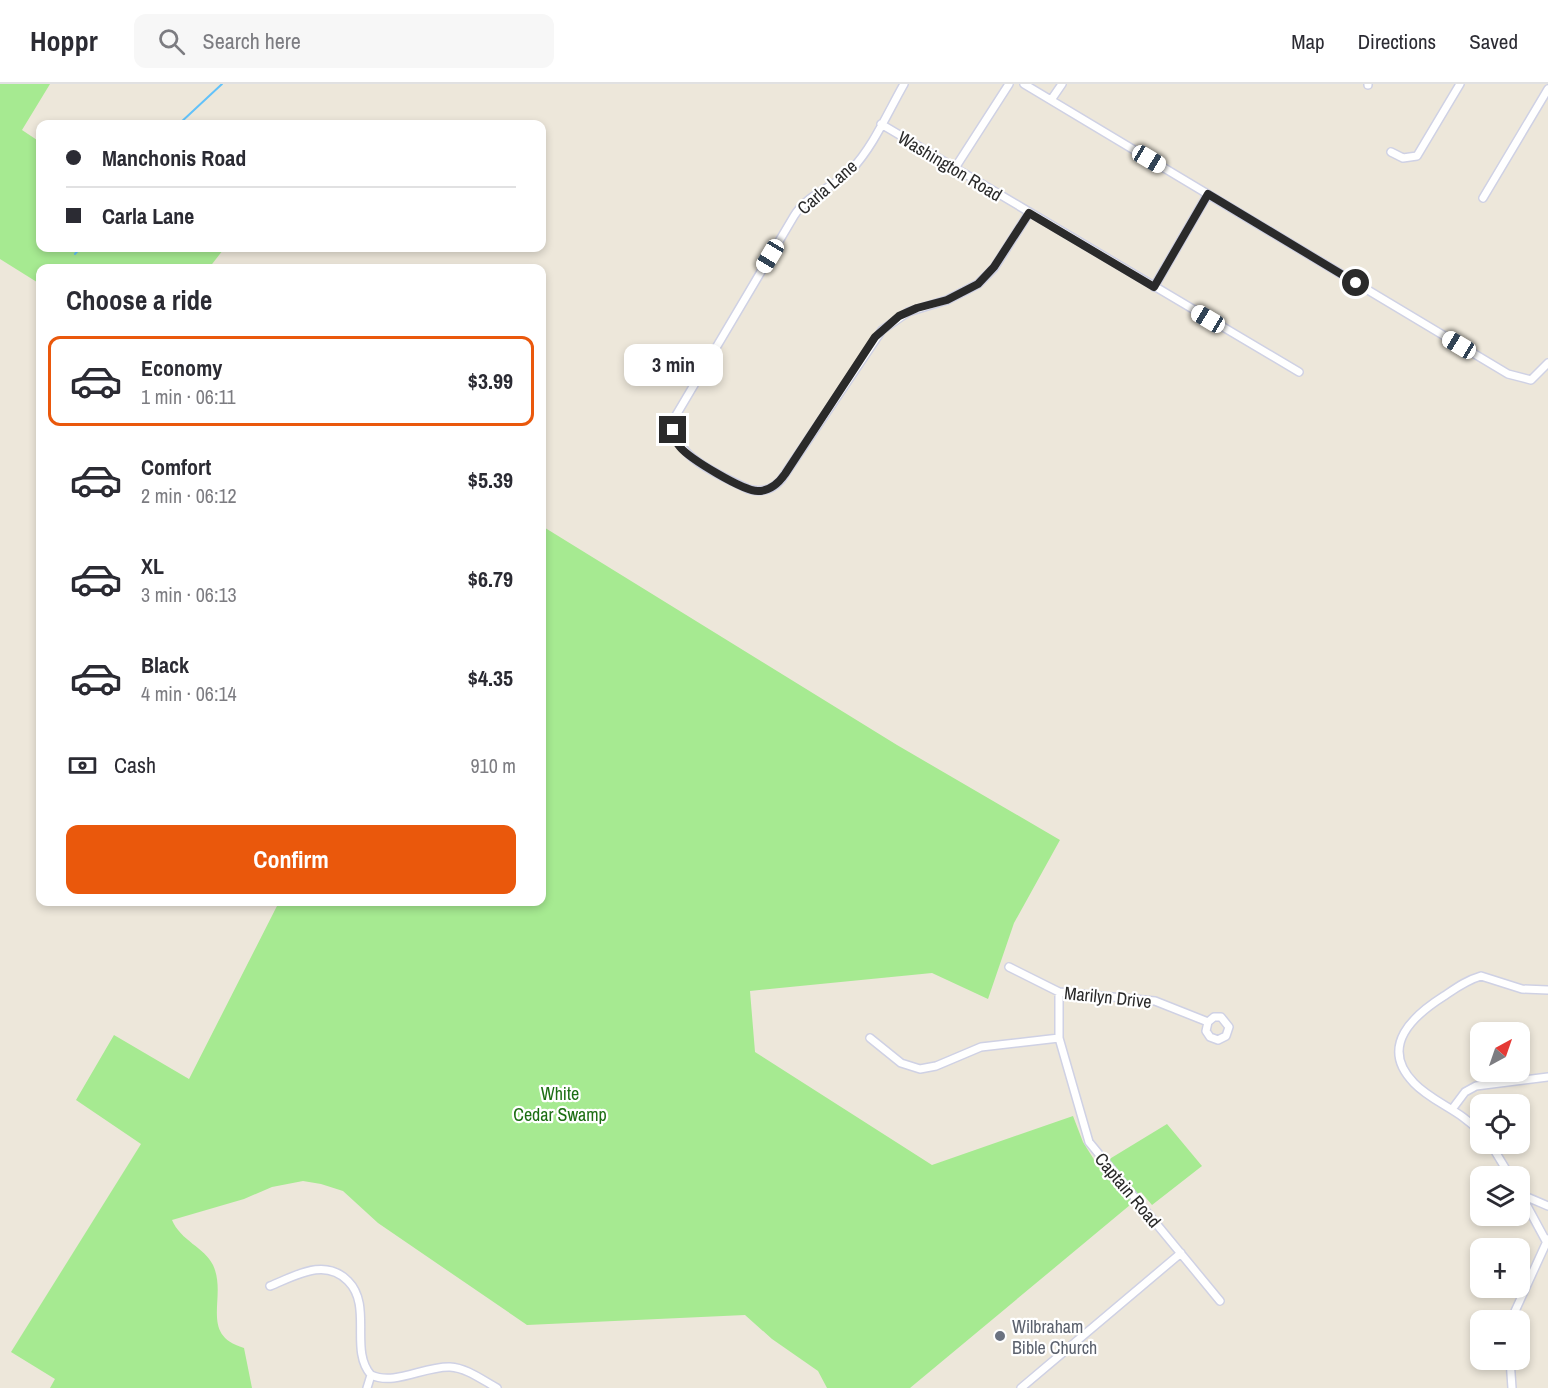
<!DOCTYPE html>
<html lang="en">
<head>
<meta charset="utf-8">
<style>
  :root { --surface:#fff; --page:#f7f7f7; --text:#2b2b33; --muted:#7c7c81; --line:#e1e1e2; --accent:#ea580c }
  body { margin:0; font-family:"Archivo Narrow",sans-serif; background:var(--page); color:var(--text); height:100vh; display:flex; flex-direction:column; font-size:22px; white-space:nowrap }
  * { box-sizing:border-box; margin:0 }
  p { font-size:20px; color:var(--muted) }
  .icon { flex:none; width:33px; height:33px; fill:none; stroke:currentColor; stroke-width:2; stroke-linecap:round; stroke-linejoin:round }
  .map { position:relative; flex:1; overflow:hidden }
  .drawer { position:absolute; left:36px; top:180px; width:510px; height:642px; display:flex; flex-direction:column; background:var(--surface); border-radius:12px; box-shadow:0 3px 9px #0003 }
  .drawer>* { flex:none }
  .top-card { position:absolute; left:36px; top:36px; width:510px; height:132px; border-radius:12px; box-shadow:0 3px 9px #0003; display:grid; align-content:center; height:132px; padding:0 30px; background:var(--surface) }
  .needle { width:39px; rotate:40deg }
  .fabs { position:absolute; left:1470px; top:938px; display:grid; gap:12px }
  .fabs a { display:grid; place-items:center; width:60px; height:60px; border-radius:12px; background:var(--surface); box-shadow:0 3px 9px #0003; font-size:30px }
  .end { position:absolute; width:27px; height:27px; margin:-14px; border:8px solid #2a2a2a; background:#fff; box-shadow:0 0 0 3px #fff }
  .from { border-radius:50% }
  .bubble { position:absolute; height:42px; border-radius:12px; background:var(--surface); box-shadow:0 3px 9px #0003; font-size:20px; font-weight:700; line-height:42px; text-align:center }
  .car { position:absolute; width:18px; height:36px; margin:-18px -9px; border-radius:8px; box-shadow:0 0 4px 2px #0007; background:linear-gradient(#fff 24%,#345 0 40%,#fff 0 76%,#345 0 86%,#fff 0) }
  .top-card b { display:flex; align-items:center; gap:21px; height:57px; font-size:22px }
  .top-card b+b { border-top:2px solid var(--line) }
  .top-card i { width:15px; height:15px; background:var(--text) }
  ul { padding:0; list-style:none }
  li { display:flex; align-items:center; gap:18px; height:90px; margin:0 12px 9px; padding:0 18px; border:3px solid transparent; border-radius:12px }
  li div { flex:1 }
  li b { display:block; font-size:22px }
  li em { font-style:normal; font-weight:700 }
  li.current { border-color:var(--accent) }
  li>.icon { width:54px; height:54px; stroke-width:1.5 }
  h2 { padding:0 30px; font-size:27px; line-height:72px }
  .pay { display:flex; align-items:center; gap:15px; height:66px; padding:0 30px; font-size:22px }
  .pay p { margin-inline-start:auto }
  .primary-button { display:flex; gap:12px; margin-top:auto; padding:12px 30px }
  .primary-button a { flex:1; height:69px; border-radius:12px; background:var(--accent); color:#fff; font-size:24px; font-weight:700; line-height:69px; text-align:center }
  header { display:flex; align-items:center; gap:36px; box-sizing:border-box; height:84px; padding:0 30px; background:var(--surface); border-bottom:2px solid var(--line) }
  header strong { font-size:28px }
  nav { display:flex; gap:33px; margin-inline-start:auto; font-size:21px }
  .search { width:420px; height:54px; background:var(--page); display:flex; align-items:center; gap:15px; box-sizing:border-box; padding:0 21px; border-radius:12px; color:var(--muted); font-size:22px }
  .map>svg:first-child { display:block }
</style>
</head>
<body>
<header>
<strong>Hoppr</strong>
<div class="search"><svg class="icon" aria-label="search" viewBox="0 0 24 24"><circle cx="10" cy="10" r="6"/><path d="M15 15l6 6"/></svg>Search here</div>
<nav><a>Map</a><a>Directions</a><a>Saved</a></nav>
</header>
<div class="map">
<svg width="1548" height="1304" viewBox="0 0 1548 1304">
  <rect width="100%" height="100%" fill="#ede7da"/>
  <path fill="#a6ea91" d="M0 0H50L22 46 40 58V164H219L223 166 209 184H40V200L0 175Z
    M542 442 897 661 1060 756 1014 839 988 915 932 889 750 907 755 968 932 1081 1073 1032 1083 1058 1098 1082 1167 1040 1202 1082 1152 1121 1141 1108 1130 1121 910 1304H827L818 1287 772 1255 745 1231 527 1241 378 1139 343 1107 321 1100 303 1097 272 1103 244 1115 172 1136C180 1156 205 1164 213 1181 228 1213 198 1251 244 1264L252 1304H50L55 1295 11 1268 141 1060 76 1016 114 951 189 995 279 818H542V604L546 599 542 596Z"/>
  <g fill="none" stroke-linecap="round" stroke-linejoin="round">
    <path stroke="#62c2fa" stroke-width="2" d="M179 40 222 0
      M75 170 80 164"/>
    <defs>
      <path id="minor" d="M904 0C888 28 873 63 851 86 833 105 808 109 794 132L675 333C666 370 720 391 748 405 761 409 772 406 781 396L882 246 908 228 947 216 978 200 994 184 1029 129
        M1024 0 1508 290 1531 296 1548 279
        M1368 1V0
        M1051 16 1062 0
        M881 40 1299 288
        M1391 68 1403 74 1417 72 1460 0
        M955 84 1009 0
        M1483 114 1548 5
        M1154 203 1208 110
        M1009 883 1059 908 1155 917 1208 938 1214 933H1221L1229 943 1226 952 1218 956 1210 953 1206 947 1208 938
        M1059 908V954L1089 1058 1220 1217
        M870 954 901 979 920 985 936 982 981 963 1059 954
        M1453 1024 1465 1008 1476 1002 1548 993
        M1480 1048C1460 1026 1432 1018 1414 999 1378 962 1414 931 1444 912 1456 904 1467 896 1481 892L1522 905 1548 906
        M1490 1059 1510 1092
        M1520 1109 1546 1157
        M1520 1110 1548 1122
        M270 1202C295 1192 325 1173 348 1197 373 1222 349 1266 371 1291 395 1302 424 1282 450 1283 467 1284 482 1296 497 1304
        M1511 1236 1548 1155
        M1510 1275 1512 1304
        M367 1304 371 1291
        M1021 1304 1181 1169"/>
    </defs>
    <use href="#minor" stroke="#cfd1e4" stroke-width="10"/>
    <use href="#minor" stroke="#fff" stroke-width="7"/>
  </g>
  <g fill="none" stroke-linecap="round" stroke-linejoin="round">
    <path stroke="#2a2a2a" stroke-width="8" d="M673 346C674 352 675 358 680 363 690 375 743 407 758 407 770 407 778 400 785 390L875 253 899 232 917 224 947 216 978 200 994 183 1029 129 1154 203 1208 110 1356 199"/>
  </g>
  <circle fill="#6b7280" stroke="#fff" stroke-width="2" cx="1000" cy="1252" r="6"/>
  <g text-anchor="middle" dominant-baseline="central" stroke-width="4.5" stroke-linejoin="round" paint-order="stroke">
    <g font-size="18" fill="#2a2a2a" stroke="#fff">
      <text transform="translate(950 82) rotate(31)">Washington Road</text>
      <text transform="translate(827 103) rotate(-41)">Carla Lane</text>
      <text transform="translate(1108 913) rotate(6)">Marilyn Drive</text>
      <text transform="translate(1128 1106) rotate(50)">Captain Road</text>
    </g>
    <g font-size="18" fill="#1c6e13" stroke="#fff">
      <text x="560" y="1009">White<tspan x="560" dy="21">Cedar Swamp</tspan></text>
    </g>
    <g font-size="18" fill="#5b616d" stroke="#fff" text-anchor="start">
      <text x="1012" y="1242">Wilbraham<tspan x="1012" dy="21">Bible Church</tspan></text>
    </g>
  </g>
</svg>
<div class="fabs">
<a><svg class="needle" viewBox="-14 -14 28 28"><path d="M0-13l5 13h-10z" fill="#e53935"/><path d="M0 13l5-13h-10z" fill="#7c7c81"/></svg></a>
<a><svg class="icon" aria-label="locate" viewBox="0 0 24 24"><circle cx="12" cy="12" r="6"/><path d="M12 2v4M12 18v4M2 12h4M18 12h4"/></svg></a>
<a><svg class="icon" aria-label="layers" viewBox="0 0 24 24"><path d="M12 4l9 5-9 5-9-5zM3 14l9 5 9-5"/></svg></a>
<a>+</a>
<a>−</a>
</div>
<i class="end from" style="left:1356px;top:199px"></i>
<i class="end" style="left:673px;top:346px"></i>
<div class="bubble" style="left:624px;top:260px;width:99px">3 min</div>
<i class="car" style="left:1149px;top:75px;rotate:121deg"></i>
<i class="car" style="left:770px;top:172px;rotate:211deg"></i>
<i class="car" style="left:1208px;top:235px;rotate:301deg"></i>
<i class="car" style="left:1459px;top:261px;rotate:301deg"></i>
<div class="top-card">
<b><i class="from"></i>Manchonis Road</b>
<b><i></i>Carla Lane</b>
</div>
<section class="drawer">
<h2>Choose a ride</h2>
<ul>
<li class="current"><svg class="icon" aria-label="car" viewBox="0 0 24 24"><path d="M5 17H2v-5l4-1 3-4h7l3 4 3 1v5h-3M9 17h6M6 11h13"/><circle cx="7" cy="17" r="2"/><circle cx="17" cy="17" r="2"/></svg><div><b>Economy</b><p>1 min · 06:11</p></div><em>$3.99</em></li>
<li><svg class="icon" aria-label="car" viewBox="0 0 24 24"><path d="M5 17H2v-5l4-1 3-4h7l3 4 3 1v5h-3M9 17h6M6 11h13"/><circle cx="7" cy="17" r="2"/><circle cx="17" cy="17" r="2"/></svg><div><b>Comfort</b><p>2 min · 06:12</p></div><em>$5.39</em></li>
<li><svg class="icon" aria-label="car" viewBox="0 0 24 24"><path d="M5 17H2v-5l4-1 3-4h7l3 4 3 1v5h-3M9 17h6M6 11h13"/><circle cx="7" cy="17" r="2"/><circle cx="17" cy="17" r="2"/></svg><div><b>XL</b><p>3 min · 06:13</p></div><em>$6.79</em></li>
<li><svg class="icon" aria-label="car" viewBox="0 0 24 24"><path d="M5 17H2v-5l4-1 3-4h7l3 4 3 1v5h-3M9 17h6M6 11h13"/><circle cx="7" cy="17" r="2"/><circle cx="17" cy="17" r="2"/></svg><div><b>Black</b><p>4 min · 06:14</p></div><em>$4.35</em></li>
</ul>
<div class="pay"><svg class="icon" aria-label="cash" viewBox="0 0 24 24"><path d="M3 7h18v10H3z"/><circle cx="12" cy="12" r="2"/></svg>Cash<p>910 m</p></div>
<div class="primary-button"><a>Confirm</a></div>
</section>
</div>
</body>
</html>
